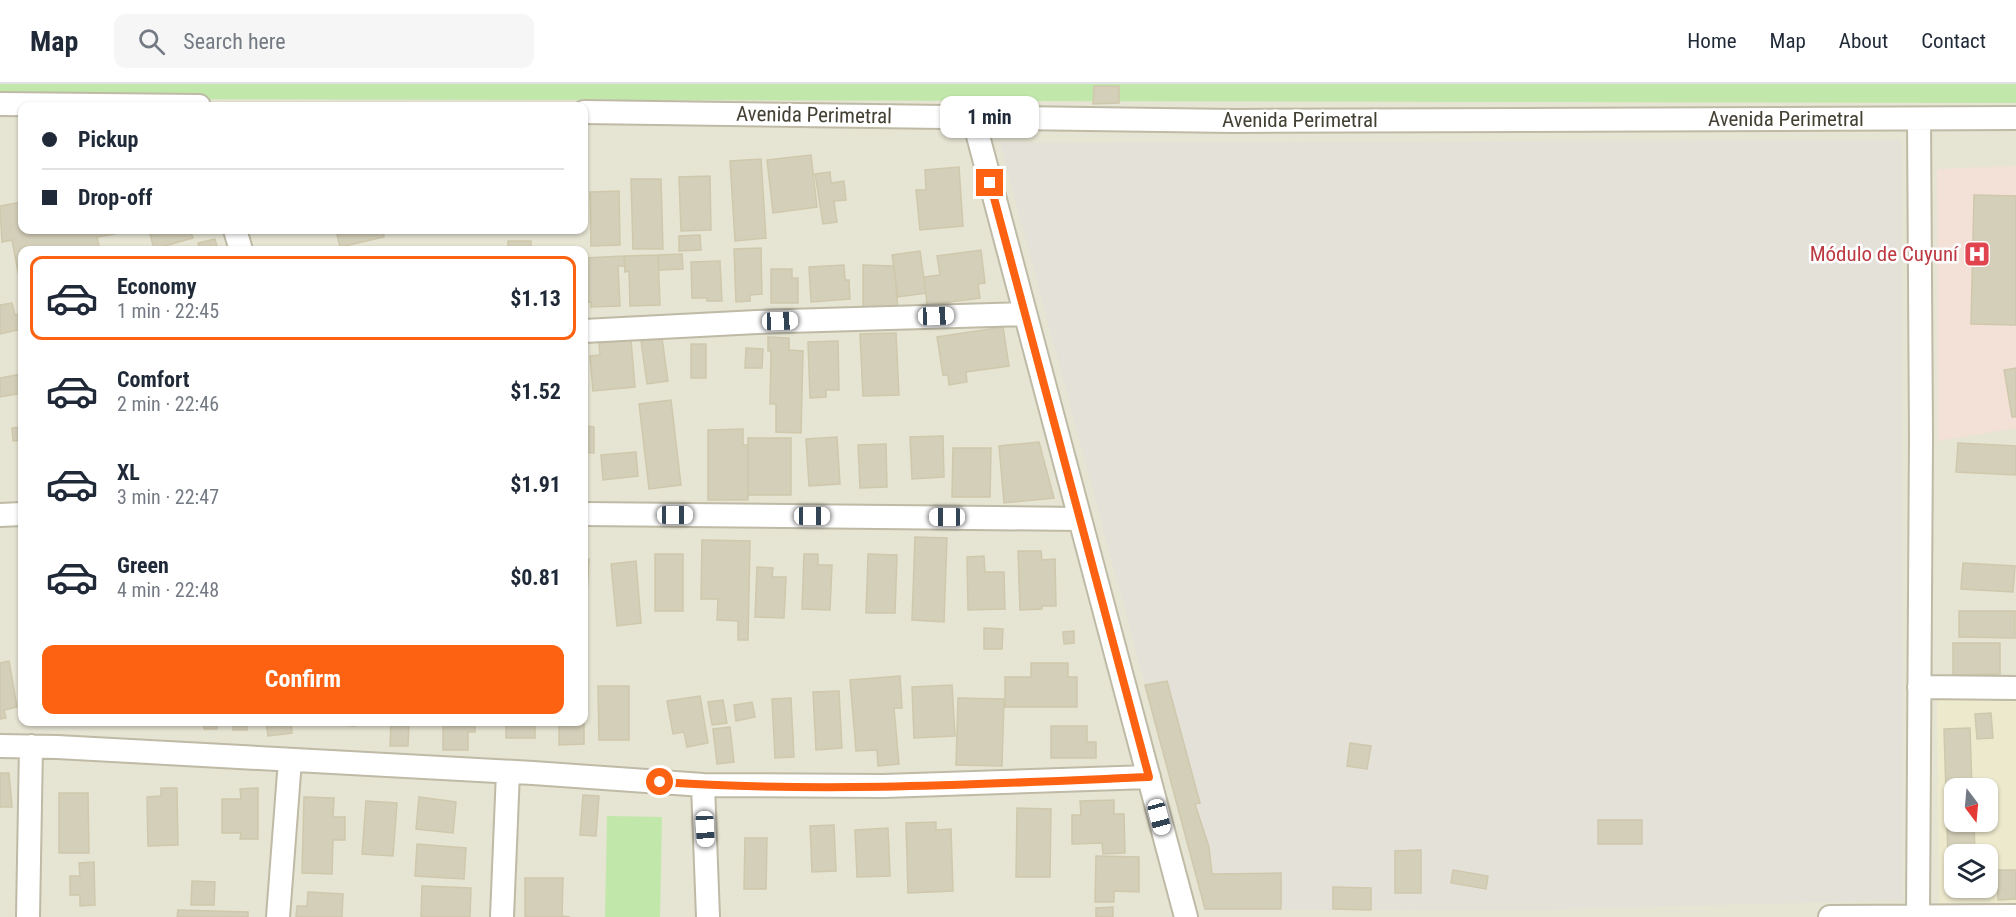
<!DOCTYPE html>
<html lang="en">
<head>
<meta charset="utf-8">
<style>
  :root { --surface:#fff; --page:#f6f6f7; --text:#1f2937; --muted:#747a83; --line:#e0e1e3; --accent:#fc6211 }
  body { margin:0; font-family:"Roboto Condensed",sans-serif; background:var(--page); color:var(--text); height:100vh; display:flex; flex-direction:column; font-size:22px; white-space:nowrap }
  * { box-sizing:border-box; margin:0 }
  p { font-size:20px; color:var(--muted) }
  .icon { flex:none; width:33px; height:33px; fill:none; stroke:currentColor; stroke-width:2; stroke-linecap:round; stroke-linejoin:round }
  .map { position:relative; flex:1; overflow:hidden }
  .details { position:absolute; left:18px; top:162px; width:570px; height:480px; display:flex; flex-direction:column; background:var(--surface); border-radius:12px; box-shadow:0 2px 4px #0004 }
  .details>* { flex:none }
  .banner { position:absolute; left:18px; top:18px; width:570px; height:132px; border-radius:12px; box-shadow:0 2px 4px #0004; display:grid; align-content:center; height:132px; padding:0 24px; background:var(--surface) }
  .needle { width:39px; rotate:164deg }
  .controls { position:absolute; left:1944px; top:694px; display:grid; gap:12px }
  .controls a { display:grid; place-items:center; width:54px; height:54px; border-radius:12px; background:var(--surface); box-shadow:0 2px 4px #0004; font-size:30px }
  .end { position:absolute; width:27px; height:27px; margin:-14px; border:8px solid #fc6211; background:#fff; box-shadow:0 0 0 3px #fff }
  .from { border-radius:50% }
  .bubble { position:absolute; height:42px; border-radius:12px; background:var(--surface); box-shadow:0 2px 4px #0004; font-size:20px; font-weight:700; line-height:42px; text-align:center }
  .car { position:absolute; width:18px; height:36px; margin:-18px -9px; border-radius:8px; box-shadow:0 0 4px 2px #0007; background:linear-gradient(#fff 24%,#345 0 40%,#fff 0 76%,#345 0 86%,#fff 0) }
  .banner b { display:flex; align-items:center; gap:21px; height:57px; font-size:22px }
  .banner b+b { border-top:2px solid var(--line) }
  .banner i { width:15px; height:15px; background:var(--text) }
  ul { padding:10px 0 0; list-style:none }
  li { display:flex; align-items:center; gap:18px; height:84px; margin:0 12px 9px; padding:0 12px; border:3px solid transparent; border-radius:12px }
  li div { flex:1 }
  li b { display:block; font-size:22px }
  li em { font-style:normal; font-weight:700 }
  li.current { border-color:var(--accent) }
  li>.icon { width:54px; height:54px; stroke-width:1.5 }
  .action { display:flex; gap:12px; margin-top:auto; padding:12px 24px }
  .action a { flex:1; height:69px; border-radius:12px; background:var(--accent); color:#fff; font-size:24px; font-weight:700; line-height:69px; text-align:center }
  header { display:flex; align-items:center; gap:36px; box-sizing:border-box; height:84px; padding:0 30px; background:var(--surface); border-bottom:2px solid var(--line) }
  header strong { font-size:28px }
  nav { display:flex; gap:33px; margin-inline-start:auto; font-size:21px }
  .search { width:420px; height:54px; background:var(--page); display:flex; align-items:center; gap:15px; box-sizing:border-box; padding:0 21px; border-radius:12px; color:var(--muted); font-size:22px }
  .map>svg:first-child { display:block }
</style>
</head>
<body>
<header>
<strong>Map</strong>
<div class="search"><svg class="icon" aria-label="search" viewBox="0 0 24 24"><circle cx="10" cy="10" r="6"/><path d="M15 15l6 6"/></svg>Search here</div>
<nav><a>Home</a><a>Map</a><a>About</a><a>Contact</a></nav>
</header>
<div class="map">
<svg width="2016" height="833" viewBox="0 0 2016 833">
  <rect width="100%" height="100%" fill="#f2f1e4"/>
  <path fill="#e6e4d2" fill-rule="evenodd" d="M0 0H2016V833H0ZM22 22H584V146H22ZM22 166H584V638H22ZM1954 705H1988V738H1954ZM1954 771H1988V804H1954Z"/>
  <path fill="#e4e1d9" d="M1902 56 1903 816 1538 826 1205 825 1000 59Z"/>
  <path fill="#ece9cd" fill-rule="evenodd" d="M1937 614 2016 615V819H1939ZM1954 705H1988V738H1954ZM1954 771H1988V804H1954Z"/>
  <path fill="#f3e0d7" d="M2016 82V344L1938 357 1937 85Z"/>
  <path fill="#c1e7ab" d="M0 0H2016V19L128 15 0 12Z
    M607 732 662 733 660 833H605Z"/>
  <path fill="#d4cfb9" stroke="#cfc8ac" stroke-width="1.5" d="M1094 2H1119V19L1093 20Z
    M811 71 817 123 773 129 767 76Z
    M761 75 766 154 735 157 730 77Z
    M959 83 963 142 920 146 916 106H926L925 86Z
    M830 88 831 99 844 97 846 116 834 117 837 138 823 140 815 90Z
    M710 92 711 146 681 147 679 93Z
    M631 95H661L663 165H633Z
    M619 107 620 161 591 162 590 108Z
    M1974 111 2016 112V241L1971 240Z
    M22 118V146H114L115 150 97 153 100 166H22V203L21 204 12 156 2 158 0 122Z
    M149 146H190L193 154 154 165Z
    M336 146H383L384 153 340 163Z
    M700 151 701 166 679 167V152Z
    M215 155 218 166H200L198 159Z
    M508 157H531V166H508Z
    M761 164 762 210 750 211V217L736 218 734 165Z
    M981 166 985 199 978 200 980 214 927 221 924 193 940 191 937 172Z
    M920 167 926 209 898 213 892 171Z
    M682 170 683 185 659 186 658 171Z
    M658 171 660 221 630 222 629 187 625 188 624 172Z
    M624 172 625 182H618L620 222 591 223V218L584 219V174Z
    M720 177 722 217H707V214H692L691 178Z
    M844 181 845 196H849L850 215 811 218 809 183Z
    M863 181 894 182 898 225H863Z
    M771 185H792V194H798V219H771Z
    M12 219 15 231 22 229V245L0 250V221Z
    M1003 243 1009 282 966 288 967 298 949 301 948 291H943L937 253Z
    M896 249 899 311 863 312 860 250Z
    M768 253 789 254V266L803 267 801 349 776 348V320H770L771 267H768Z
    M662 254 668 297 647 300 641 257Z
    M631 256 635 303 593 307 590 272 600 271 599 259Z
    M838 257 839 306H826V313L810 314 808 258Z
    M691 260H706V294H691Z
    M746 264 763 265 762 284H745Z
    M584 283 587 315 584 316Z
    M2016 284V333H2012L2004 286Z
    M22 290V309L0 313V294Z
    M671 316 681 401 649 405 639 320Z
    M584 342 594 343V369L584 368V383Z
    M22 343V356L13 357 12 344Z
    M743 345V361H748V416H708V346Z
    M943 352 944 393 912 395 910 353Z
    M837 353 840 400 809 402 806 355Z
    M748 354H791V411H748Z
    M1039 358 1054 414 1004 419 999 362Z
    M1958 359 2016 362V391L1956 388Z
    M886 360 887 403 860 404 858 361Z
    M953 364H991L990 413H952Z
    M636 368 638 392 603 396 601 371Z
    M915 453 947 454 944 538 912 536Z
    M702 456 750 457 748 556H738V537L717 536 718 515H701Z
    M1018 467H1041L1042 476 1055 475 1056 522H1042V525L1020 526Z
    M655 470H683V527H655Z
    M804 470H818V481H832L830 526 802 525Z
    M868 470 897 471 895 529H866Z
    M984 472 985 488H1004L1005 525 968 526 967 473Z
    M584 475H589L585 548H584Z
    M636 477 641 539 617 542 611 480Z
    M1963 479 2015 482 2013 508 1961 505Z
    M757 483 773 484 772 493H786L784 534 755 533Z
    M1959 527H2015V554L1959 553Z
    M984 544 1003 545 1002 565H984Z
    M1074 547V559L1064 560 1063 548Z
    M1953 559H2000V590L1953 591Z
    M9 577 17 623 4 626 6 634 0 635V579Z
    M1031 579H1068V593H1077V623H1005V593H1031Z
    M900 592 902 624H894L899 680 878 682 877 666 856 667 850 596Z
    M1167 597 1200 719 1195 720 1209 763 1212 790 1281 789V825H1205L1145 601Z
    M952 601 955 652 914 654 912 603Z
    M598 602H629V656H599Z
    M584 607V660L559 661V638H584Z
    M839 607 842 664 816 666 813 608Z
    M700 612 708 659 687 663 684 648 673 650 667 617Z
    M791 614 794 673 775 674 772 615Z
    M958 614 1004 615 1002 682 956 681Z
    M723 616 727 639 712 641 708 618Z
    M752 618 755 633 736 637 734 621Z
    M1991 629 1993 654 1977 655 1975 630Z
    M204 638H217V645H204Z
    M233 638H247V646H233Z
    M266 638H291L292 649 268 652Z
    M341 638H356L355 642 341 641Z
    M391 638H409L408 662H390Z
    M443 638H475V648H468V666H443Z
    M506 638H535V654H506Z
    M1051 642H1087V658H1096V674H1051Z
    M730 643 734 678 717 680 713 645Z
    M1970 644 1972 705H1954V708L1946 709 1944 645Z
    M1350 659 1371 662 1367 685 1347 682Z
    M0 689H9L12 723H0Z
    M161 704H177L178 761 148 762 147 713 161 712Z
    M258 704V755H240L241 749H222V715H241L240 705Z
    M59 709H88L89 769H59Z
    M583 711 599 712 596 752 580 751Z
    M304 713 334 714 333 733H345V756H333L332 790 302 789Z
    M419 713 456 718 453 749 416 745Z
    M1114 716V730H1124L1125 769 1103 770 1102 759 1072 760V731H1081L1080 717Z
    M366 717 397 719 393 772 362 770Z
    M1946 718H1954V738H1974L1975 771H1954V798H1949Z
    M1017 724 1051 725 1050 793H1016Z
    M1598 736H1642V760H1598Z
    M936 738V746L951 745 953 807 908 809 906 739Z
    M834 741 836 787 812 788 810 742Z
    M888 744 890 792 857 793 855 746Z
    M745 754H767L766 805H744Z
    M417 760 466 764 464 795 415 792Z
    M1421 766V809H1395V767Z
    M1096 772 1139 773V808L1114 807V818H1095Z
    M94 778 95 821 80 822V811H70V792H80L79 779Z
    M1453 786 1488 792 1486 805 1451 799Z
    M1997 786H2016V815L1998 816Z
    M525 794H563L562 832 570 833H525Z
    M192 797 215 798 214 821H191Z
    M422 802 471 804 470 833H421Z
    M1333 803 1371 804V826L1333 825Z
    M308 808 343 810 342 833H296L297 822H307Z
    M1113 823V833H1096V824Z
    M178 826 248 828V833H177Z"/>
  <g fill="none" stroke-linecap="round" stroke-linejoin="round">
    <defs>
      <path id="minor" d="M0 20 199 22
        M584 28 1233 37 2016 34
        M973 33 1186 833
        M235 146 241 166
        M584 247 757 238 1025 230
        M584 430 1080 435
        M0 431 22 430
        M1919 603 2016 604
        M0 662 57 663 533 689 703 701 884 702 1149 693
        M703 701 708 833
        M1918 832 1921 353 1919 35
        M28 833 31 662
        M278 833 290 676
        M502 833 508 688
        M1830 833 2016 832"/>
    </defs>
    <use href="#minor" stroke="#bebaa6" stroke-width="26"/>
    <use href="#minor" stroke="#fff" stroke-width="22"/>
  </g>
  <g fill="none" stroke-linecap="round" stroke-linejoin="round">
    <path stroke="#fc6211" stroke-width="8" d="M660 698C823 709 986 700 1149 693L990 99"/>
  </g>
  <defs>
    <symbol id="hospital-square" viewBox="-11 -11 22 22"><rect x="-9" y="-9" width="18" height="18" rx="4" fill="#e0444e" stroke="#fff"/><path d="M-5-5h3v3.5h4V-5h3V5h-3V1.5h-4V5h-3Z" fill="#fff"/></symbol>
  </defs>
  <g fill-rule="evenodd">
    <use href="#hospital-square" x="1962" y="155" width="30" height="30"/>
  </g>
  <g text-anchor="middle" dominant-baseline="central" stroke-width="5" stroke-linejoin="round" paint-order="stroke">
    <g font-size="21" fill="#444134" stroke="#fff">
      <text transform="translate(814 31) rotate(1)">Avenida Perimetral</text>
      <text x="1786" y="35">Avenida Perimetral</text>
      <text x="1300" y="36">Avenida Perimetral</text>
    </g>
    <g font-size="21" fill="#be3a42" stroke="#fff" text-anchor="end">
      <text x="1958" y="170">Módulo de Cuyuní</text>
    </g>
  </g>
</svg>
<div class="controls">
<a><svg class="needle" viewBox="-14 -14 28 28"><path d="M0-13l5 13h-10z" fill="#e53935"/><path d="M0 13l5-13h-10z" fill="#747a83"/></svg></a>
<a><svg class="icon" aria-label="layers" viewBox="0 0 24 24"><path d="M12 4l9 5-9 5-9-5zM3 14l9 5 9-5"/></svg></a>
</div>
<i class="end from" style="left:660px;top:698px"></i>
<i class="end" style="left:990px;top:99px"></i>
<div class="bubble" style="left:940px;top:12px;width:99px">1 min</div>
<i class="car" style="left:936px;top:232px;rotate:88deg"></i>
<i class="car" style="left:780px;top:237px;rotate:88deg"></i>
<i class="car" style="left:675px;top:431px;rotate:90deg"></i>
<i class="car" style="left:812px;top:432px;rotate:90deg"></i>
<i class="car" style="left:947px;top:433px;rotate:270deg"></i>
<i class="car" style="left:1159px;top:733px;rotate:165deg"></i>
<i class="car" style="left:705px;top:745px;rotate:177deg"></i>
<div class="banner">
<b><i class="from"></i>Pickup</b>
<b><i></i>Drop-off</b>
</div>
<section class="details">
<ul>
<li class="current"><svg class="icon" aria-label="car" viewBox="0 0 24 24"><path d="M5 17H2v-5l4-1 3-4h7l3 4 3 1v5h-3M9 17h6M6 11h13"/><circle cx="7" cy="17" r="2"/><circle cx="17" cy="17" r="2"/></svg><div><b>Economy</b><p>1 min · 22:45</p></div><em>$1.13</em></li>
<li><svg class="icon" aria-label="car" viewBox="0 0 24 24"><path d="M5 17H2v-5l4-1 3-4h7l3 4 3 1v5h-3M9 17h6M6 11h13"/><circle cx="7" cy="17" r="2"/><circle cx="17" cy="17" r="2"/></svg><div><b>Comfort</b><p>2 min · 22:46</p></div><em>$1.52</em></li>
<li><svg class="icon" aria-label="car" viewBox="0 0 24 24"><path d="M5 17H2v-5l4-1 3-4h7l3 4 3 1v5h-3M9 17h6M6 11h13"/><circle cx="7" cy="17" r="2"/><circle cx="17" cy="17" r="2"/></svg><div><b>XL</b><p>3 min · 22:47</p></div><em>$1.91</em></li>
<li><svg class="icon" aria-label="car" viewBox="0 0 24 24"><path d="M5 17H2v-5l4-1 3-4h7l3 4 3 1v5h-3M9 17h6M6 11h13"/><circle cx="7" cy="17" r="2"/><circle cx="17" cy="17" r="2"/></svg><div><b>Green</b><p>4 min · 22:48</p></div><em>$0.81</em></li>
</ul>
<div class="action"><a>Confirm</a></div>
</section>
</div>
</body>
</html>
